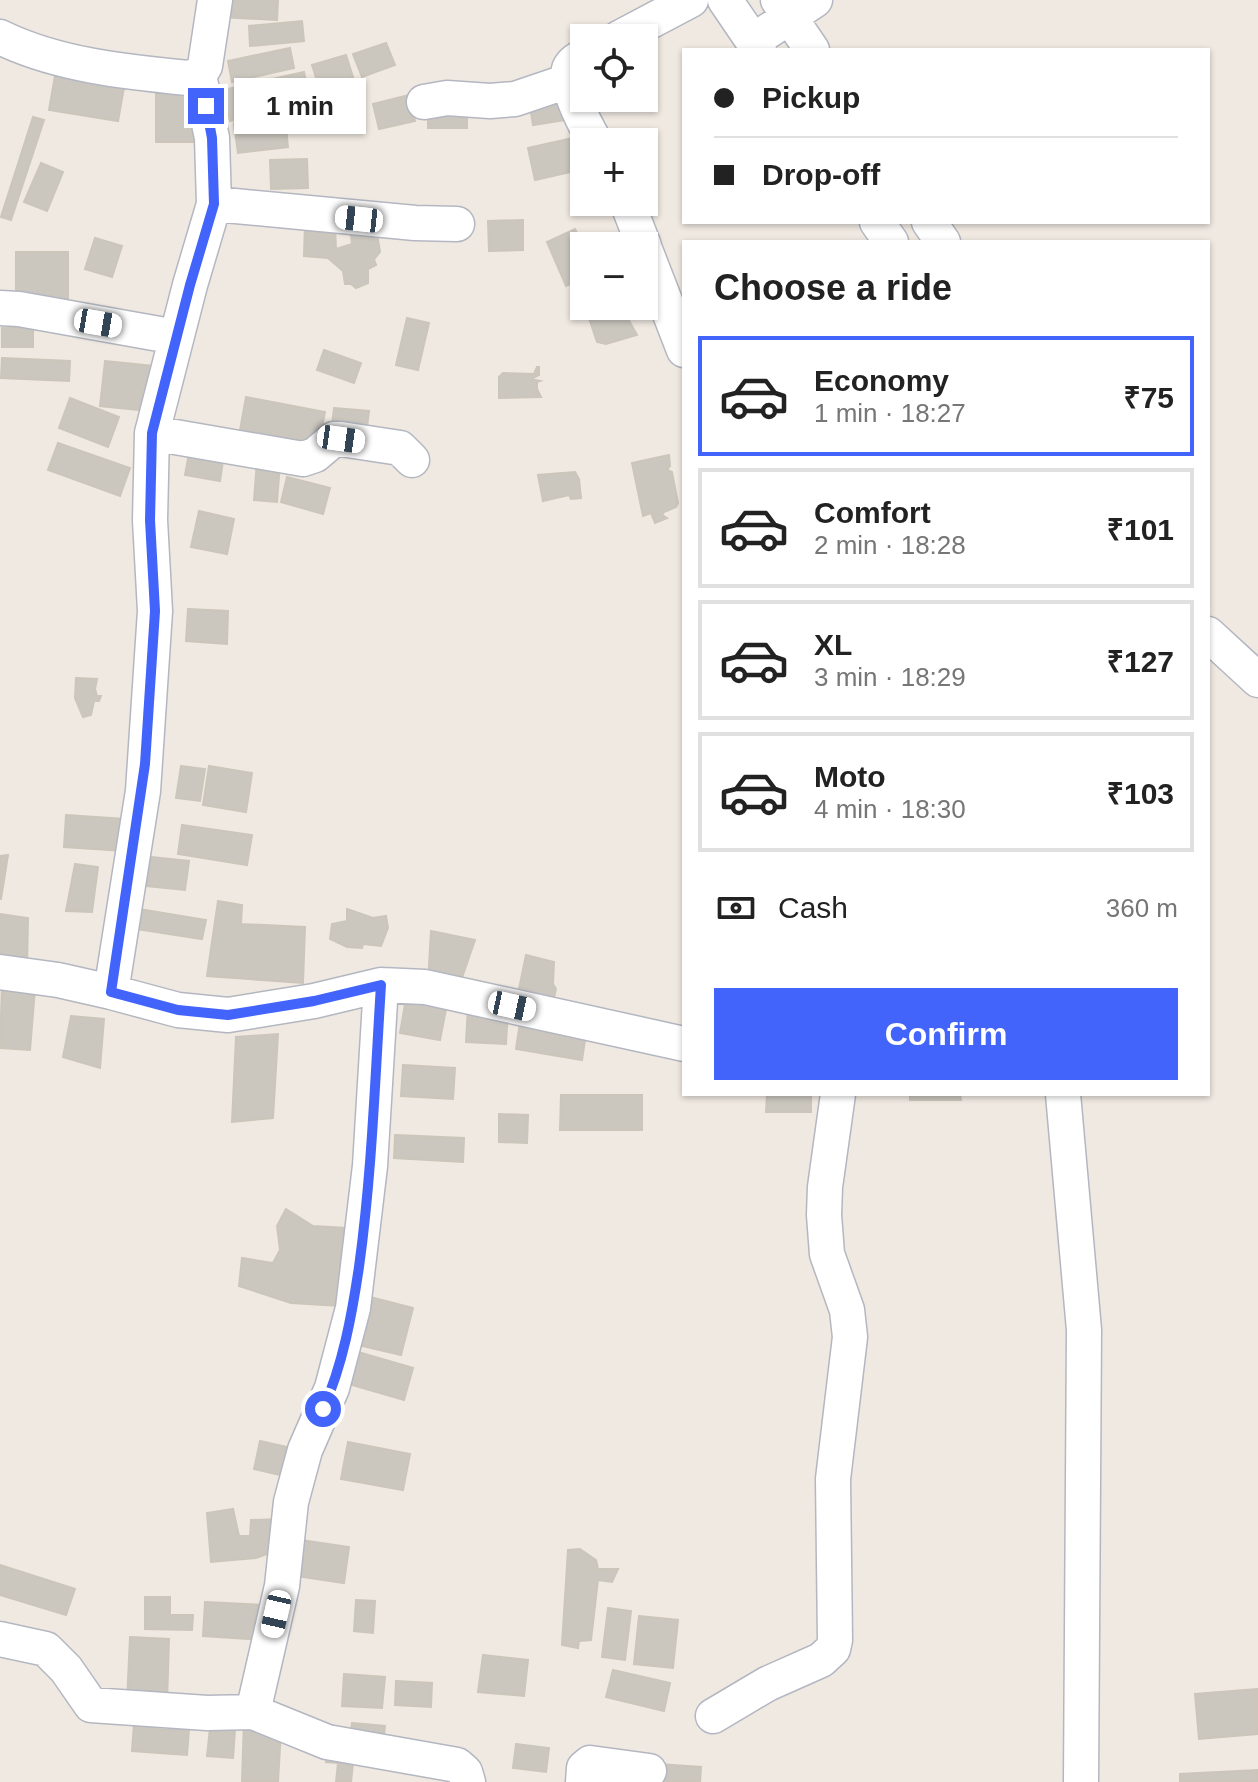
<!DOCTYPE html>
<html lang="en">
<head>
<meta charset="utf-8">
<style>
  :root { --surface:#fff; --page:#f2f2f2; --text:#222; --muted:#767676; --line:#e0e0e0; --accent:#4264fb }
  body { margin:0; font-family:Helvetica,sans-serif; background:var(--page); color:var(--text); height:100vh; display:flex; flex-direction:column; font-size:30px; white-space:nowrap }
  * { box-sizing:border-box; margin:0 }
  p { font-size:26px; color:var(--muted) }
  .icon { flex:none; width:44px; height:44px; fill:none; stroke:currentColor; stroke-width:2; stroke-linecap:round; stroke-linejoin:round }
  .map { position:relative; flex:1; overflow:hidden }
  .sheet { position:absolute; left:682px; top:240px; width:528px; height:856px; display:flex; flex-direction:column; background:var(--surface); border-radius:0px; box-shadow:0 2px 6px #0004 }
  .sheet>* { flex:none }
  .guide { position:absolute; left:682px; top:48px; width:528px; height:176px; border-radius:0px; box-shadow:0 2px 6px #0004; display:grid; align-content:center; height:176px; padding:0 32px; background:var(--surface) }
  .buttons { position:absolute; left:570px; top:24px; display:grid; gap:16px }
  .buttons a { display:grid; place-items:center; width:88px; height:88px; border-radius:0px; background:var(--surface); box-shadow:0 2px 6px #0004; font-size:40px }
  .end { position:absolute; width:36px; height:36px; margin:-18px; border:10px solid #4264fb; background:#fff; box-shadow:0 0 0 4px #fff }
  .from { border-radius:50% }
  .bubble { position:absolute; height:56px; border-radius:0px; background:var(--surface); box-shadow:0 2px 6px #0004; font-size:26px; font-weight:700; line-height:56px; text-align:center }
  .car { position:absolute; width:24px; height:48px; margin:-24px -12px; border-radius:10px; box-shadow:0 0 6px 2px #0007; background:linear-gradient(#fff 24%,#345 0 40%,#fff 0 76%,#345 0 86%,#fff 0) }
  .guide b { display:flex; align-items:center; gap:28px; height:76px; font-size:30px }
  .guide b+b { border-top:2px solid var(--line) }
  .guide i { width:20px; height:20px; background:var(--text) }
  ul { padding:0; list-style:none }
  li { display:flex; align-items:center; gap:24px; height:120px; margin:0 16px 12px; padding:0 16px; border:4px solid var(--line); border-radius:0px }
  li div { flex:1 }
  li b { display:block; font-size:30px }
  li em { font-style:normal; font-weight:700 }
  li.on { border-color:var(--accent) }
  li>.icon { width:72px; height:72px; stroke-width:1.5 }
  h2 { padding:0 32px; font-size:36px; line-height:96px }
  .pay { display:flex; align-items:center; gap:20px; height:88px; padding:0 32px; font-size:30px }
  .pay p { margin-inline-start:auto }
  .button { display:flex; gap:16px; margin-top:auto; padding:16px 32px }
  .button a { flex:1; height:92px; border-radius:0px; background:var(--accent); color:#fff; font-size:32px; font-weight:700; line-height:92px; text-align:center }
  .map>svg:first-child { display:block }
</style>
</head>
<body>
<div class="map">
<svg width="1258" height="1782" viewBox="0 0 1258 1782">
  <rect width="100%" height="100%" fill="#efe9e1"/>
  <path fill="#cbc7bf" stroke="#cbc5ba" stroke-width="2" d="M222 0H278L277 20 221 17Z
    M302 21 304 41 250 46 249 26Z
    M386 43 395 65 362 77 353 54Z
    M290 48 294 68 232 82 228 61Z
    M346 55 353 77 319 87 312 65Z
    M56 70 125 82 118 121 49 110Z
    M304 72 310 103 230 121 223 90Z
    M567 88 572 119 533 125 528 94Z
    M156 89H186L204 142H156Z
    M409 95 415 121 379 129 373 104Z
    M428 105H467V128H428Z
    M33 117 44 120 11 220 1 217Z
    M285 118 288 147 238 153 234 124Z
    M590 134 584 142V169L535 180 528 148Z
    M307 159 308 188 271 189 270 160Z
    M41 163 63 172 47 211 24 202Z
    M523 220V250L489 251 488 221Z
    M305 224 335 225 336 249 352 244 350 227 376 228 380 252 374 259 376 265 368 269V283L356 288 351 284H345L343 271 328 258 304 256Z
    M575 229 581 242 570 248 575 260 584 256V278L566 286 547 242Z
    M95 238 122 246 112 277 85 269Z
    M16 252H68V304H16Z
    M589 306H609L605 312 608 315 628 310V319L637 335 606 344 597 342 586 309Z
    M407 318 429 323 418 370 396 365Z
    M2 328H33V347H2Z
    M324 350 361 363 354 383 317 370Z
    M2 358 70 361 69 381 1 378Z
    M105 361 153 366 148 411 100 406Z
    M537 367H539V375L531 379 540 381 537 382V389L541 397 499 398V377L503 373 534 374Z
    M246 397 325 412 317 451 239 436Z
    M70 398 119 417 108 447 59 428Z
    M334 408 369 411 366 435 331 432Z
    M58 443 130 468 120 496 48 470Z
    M190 448 224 453 220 481 185 475Z
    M669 455 670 466 667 470 672 472 678 503 676 507 664 512 662 515 667 518 655 523 651 513 643 516 632 463Z
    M257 461 280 463 277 502 254 500Z
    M575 472 579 479 581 498 571 499 569 495 543 501 538 475Z
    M287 477 330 488 323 514 281 502Z
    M199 511 234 519 227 554 191 547Z
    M188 609 228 611 227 644 186 641Z
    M76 678 97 679 95 689 97 696H101L99 701H94L91 715 83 717 75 698Z
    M181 766 205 769 200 801 176 798Z
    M209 766 252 773 246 812 203 805Z
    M66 815 125 819 124 851 64 847Z
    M182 825 252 835 247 865 178 854Z
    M8 855 1 899H0V856Z
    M151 857 189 861 185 890 147 886Z
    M75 864 98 867 92 912 66 911Z
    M218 901 242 905 241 924 305 927 303 983 207 976Z
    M139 909 206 920 202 939 136 929Z
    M347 909 373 918 386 916 388 928 381 946 363 944 362 948 347 947 330 939 332 924 347 921Z
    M0 914 28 918 27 967 0 963Z
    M431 931 475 940 458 989 428 984Z
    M526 955 554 962 553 984 556 989 553 1002 516 1003Z
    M2 986 35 989 30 1050 0 1048Z
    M407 993 448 999 440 1040 400 1033Z
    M468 1006 508 1008 506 1044 466 1042Z
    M71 1016 104 1019 100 1068 63 1057Z
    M521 1016 587 1027 582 1060 516 1049Z
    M278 1034 273 1118 232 1122 236 1037Z
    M403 1065 455 1068 453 1099 401 1096Z
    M767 1094H811V1112H766Z
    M910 1094H960L961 1100H910Z
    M561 1095H642V1130H560Z
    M499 1114 528 1115 527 1143 499 1142Z
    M395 1135 464 1138 463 1162 394 1158Z
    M286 1209 313 1226 347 1228 340 1306 291 1303 239 1286 242 1258 273 1263 280 1250 277 1226Z
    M366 1296 413 1308 401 1355 354 1344Z
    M358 1352 413 1368 404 1400 349 1384Z
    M260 1441 296 1449 289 1477 254 1469Z
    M348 1442 410 1454 403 1490 341 1479Z
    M233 1509 239 1536H250L251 1520 281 1519 278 1550 256 1558 211 1562 207 1513Z
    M301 1540 349 1547 344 1583 296 1576Z
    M580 1549 596 1560 598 1569H618L612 1582 598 1580 591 1640 579 1641 578 1648 562 1645 568 1550Z
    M0 1565 75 1589 66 1615 0 1595Z
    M145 1597H170V1615H193L192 1630 145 1629Z
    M356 1600 375 1601 373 1633 354 1631Z
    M205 1602 264 1605 262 1640 203 1636Z
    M608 1608 631 1611 625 1660 602 1657Z
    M639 1616 678 1620 673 1668 634 1664Z
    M130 1637 169 1639 167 1704 127 1702Z
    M483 1655 528 1660 524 1696 478 1692Z
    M613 1670 670 1683 664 1711 606 1697Z
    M344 1674 385 1677 382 1708 342 1706Z
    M396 1681 432 1683 431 1707 395 1705Z
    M1258 1689V1734L1199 1739 1195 1694Z
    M135 1710 157 1711 155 1729 169 1730 170 1714 190 1716 187 1755 132 1751Z
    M244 1720 281 1730 278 1782H242Z
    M352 1723 385 1726 383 1744 350 1741Z
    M210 1728 235 1730 233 1758 207 1756Z
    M516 1744 549 1748 546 1772 513 1768Z
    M328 1751 354 1754 351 1782H336L338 1763 326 1762Z
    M658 1764 701 1767 700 1782H656Z
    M1258 1770V1782H1180V1774Z"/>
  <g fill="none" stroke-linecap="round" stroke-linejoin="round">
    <defs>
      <path id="minor" d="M725 0 759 50
        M778 0 812 50
        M0 37C57 65 126 72 188 78L199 75 205 66 215 0
        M619 38 691 0
        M753 41 815 0
        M584 56C578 59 572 62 569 69 563 84 587 128 595 142
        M199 75 212 138 214 204 190 285 152 433 150 520 155 611 143 791 111 992 178 1010 228 1015 314 1001 381 985 425 987 684 1044
        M424 102 447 98 490 101 515 99 568 81
        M627 202 644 246
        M214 204 415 223 457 224
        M877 222 891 242
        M929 222 943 242
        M644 247 684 350
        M0 308 19 309 176 337
        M152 433 303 459 315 455 334 439H341L400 448 412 460
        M1208 634 1258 680
        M0 972 58 980 111 992
        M381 985 370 1166 353 1308 332 1388 305 1450 291 1502 282 1586 253 1712 327 1742 457 1765 465 1772 468 1782
        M1063 1094 1084 1330 1081 1782
        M0 1639 46 1649 66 1669 91 1705 207 1713 253 1712
        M713 1716 767 1684 821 1660 833 1649 835 1640 833 1479 850 1337 847 1310 827 1254 824 1215 825 1187 838 1094
        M583 1782 584 1768 590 1763 649 1771"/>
    </defs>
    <use href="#minor" stroke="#b4b7c1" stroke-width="37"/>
    <use href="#minor" stroke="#fff" stroke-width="34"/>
  </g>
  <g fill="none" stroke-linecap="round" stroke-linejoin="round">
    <path stroke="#4264fb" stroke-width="10" d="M206 106 212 138 214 204 190 285 152 433 150 520 155 611 145 764 111 992 178 1010 228 1015 314 1001 381 985C375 1079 372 1173 359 1267 352 1314 343 1365 323 1409"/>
  </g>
</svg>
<div class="buttons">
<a><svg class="icon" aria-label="locate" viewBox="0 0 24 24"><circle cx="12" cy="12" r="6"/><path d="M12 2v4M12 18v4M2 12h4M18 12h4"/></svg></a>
<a>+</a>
<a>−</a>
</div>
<i class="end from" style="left:323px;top:1409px"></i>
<i class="end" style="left:206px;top:106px"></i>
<div class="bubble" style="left:234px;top:78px;width:132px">1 min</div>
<i class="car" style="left:359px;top:219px;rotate:276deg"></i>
<i class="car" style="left:98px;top:323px;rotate:100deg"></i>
<i class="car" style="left:341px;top:439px;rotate:98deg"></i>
<i class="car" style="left:512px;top:1006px;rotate:102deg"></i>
<i class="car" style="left:276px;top:1614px;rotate:193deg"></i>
<div class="guide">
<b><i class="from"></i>Pickup</b>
<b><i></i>Drop-off</b>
</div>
<section class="sheet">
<h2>Choose a ride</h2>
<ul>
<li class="on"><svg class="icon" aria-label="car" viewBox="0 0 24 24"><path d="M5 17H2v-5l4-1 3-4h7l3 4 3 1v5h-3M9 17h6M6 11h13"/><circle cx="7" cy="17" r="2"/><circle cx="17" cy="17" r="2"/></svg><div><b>Economy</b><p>1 min · 18:27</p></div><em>₹75</em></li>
<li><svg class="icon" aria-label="car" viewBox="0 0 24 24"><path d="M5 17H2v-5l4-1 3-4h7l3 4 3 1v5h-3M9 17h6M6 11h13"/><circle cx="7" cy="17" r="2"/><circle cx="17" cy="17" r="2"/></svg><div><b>Comfort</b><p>2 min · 18:28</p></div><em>₹101</em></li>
<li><svg class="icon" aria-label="car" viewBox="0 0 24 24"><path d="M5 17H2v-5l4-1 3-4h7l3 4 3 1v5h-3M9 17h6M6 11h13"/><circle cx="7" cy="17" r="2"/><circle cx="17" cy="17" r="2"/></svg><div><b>XL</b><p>3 min · 18:29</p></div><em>₹127</em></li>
<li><svg class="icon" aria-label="car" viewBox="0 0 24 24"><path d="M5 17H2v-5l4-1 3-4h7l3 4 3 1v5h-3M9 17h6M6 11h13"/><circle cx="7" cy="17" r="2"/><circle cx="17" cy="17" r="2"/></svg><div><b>Moto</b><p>4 min · 18:30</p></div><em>₹103</em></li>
</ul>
<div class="pay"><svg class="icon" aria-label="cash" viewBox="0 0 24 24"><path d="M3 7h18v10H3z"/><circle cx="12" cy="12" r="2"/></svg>Cash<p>360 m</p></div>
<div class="button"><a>Confirm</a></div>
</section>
</div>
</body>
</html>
